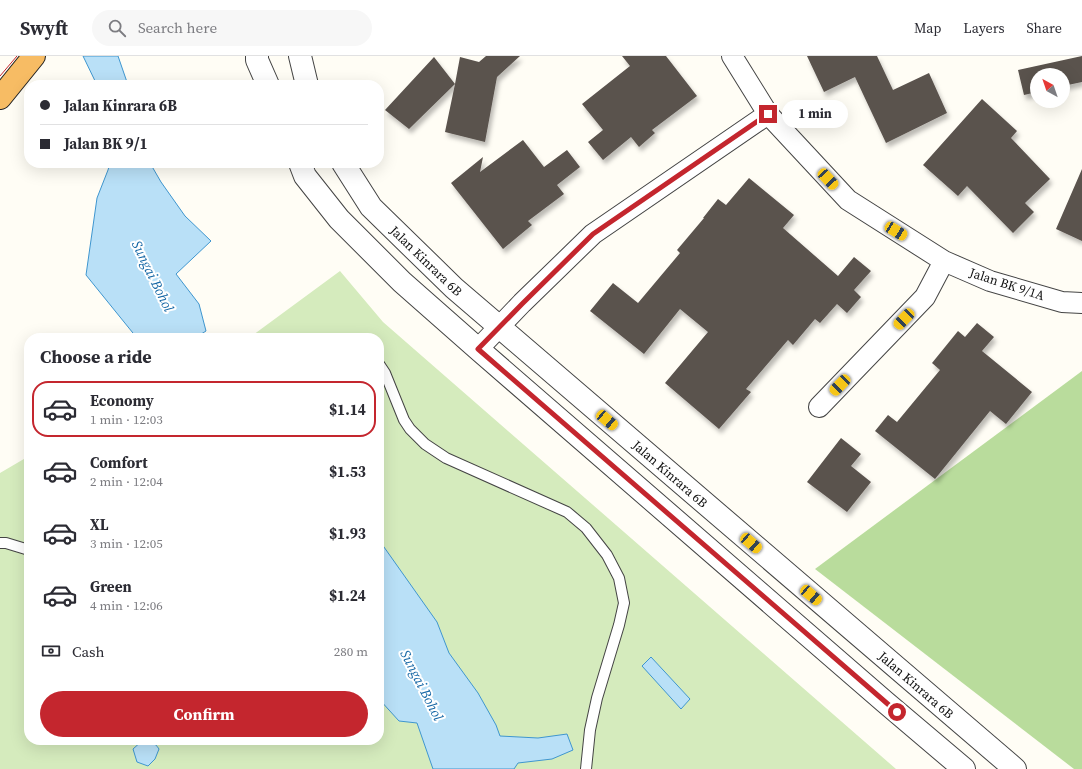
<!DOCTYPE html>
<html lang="en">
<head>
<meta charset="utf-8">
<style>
  :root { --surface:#fff; --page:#f7f7f7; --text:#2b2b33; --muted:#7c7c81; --line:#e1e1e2; --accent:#c4262e }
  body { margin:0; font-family:"Source Serif 4",serif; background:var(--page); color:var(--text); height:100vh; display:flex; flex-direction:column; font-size:15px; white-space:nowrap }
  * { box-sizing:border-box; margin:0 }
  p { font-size:13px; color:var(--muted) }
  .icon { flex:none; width:22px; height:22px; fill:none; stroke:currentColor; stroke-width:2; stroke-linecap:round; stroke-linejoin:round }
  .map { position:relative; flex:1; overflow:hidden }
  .sheet { position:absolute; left:24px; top:277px; width:360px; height:412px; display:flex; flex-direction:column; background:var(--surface); border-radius:16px; box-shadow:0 4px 16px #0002 }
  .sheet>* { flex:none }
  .banner { position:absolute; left:24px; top:24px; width:360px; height:88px; border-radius:16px; box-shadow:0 4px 16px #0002; display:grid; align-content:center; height:88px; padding:0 16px; background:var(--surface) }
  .needle { width:26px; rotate:320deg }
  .fabs { position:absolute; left:1030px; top:12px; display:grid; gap:8px }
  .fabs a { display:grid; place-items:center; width:40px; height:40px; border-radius:50%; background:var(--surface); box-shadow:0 4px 16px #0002; font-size:20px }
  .end { position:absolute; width:18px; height:18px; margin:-9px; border:5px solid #c4262e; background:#fff; box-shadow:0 0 0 2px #fff }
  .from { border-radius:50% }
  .bubble { position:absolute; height:28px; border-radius:14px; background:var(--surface); box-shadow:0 4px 16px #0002; font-size:13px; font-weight:700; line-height:28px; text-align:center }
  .car { position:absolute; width:12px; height:24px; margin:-12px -6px; border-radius:5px; box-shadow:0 0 3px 1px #0007; background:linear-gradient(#f5c518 24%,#345 0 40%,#f5c518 0 76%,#345 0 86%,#f5c518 0) }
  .banner b { display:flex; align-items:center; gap:14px; height:38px; font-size:15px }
  .banner b+b { border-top:1px solid var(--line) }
  .banner i { width:10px; height:10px; background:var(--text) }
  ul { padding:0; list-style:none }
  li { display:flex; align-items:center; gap:12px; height:56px; margin:0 8px 6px; padding:0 8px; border:2px solid transparent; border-radius:16px }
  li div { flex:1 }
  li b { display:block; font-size:15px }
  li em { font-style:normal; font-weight:700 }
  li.on { border-color:var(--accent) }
  li>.icon { width:36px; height:36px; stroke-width:1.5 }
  h2 { padding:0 16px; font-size:18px; line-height:48px }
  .pay { display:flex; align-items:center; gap:10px; height:44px; padding:0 16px; font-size:15px }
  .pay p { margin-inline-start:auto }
  .primary-button { display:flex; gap:8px; margin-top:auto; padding:8px 16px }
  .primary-button a { flex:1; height:46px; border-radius:24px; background:var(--accent); color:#fff; font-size:16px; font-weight:700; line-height:46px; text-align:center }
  header { display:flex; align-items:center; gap:24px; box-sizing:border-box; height:56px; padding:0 20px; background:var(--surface); border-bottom:1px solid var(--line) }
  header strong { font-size:19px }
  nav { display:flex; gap:22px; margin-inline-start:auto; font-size:14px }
  .search { width:280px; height:36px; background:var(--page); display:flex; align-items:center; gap:10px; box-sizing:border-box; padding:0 14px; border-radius:22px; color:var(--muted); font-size:15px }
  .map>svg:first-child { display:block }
</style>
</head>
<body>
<header>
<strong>Swyft</strong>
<div class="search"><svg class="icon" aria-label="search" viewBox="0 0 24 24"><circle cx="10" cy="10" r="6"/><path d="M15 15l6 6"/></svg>Search here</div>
<nav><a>Map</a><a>Layers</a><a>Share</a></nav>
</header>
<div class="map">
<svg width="1082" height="713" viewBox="0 0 1082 713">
  <defs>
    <filter id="shadow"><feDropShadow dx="2.5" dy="4.5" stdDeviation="2" flood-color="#0004"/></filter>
  </defs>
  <rect width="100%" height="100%" fill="#fffdf5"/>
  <path fill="#d5ebbd" d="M340 215 383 266 896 713H0V417L29 400V684H379V282H249Z"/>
  <path fill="#b9dc9c" d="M1082 315V713H1074L815 513Z"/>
  <path fill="#b9e0f7" stroke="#3f96cf" d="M83 0H118L128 29H97Z
    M110 107H150L161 126 185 160 211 185 176 218 199 248 206 275 195 282H137L86 219 97 142 108 114Z
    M379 484 437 566 449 597 478 637 496 669 500 680 538 682 567 678 573 694 552 703 518 707 514 713H433L417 667 399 665 379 643Z
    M651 601 690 643 681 653 642 610Z
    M143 684C151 684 155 687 159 693L155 703 148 710 137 706 133 693Z"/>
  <path fill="#5a524d" filter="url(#shadow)" d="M486 0H520L497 21 485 86 445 76 455 28 409 73 385 54 434 1 455 28 460 1 479 6Z
    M622 0H666L697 40 652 74 655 77 639 91 631 81 603 104 588 86 603 74 582 48 630 10Z
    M807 0H877L893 34 929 17 947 57 886 87 855 21 824 36Z
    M1082 0V26L1063 30V19H1037V36L1024 39 1018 14Z
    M982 43 1017 75 1011 82 1050 123 1025 147 1034 156 1013 177 967 130 958 140 923 109Z
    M523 84 544 111 567 94 580 111 557 129 564 138 528 165 532 169 503 193 451 127 483 101 480 116Z
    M1082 113V185L1056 173Z
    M749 122 794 159 783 172 838 220 854 201 871 215 854 234 861 241 847 257 837 248 820 267 815 263 793 289 788 284 746 333 751 336 719 373 665 327 708 276 680 253 644 298 590 255 613 227 638 247 680 197 677 194 704 162H703L718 143 726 149Z
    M977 267 994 281 982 295 1032 336 1006 368 990 355 935 423 875 375 888 359 897 366 940 314 932 307 958 275 965 281Z
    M841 382 861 398 851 410 871 426 847 456 807 426Z"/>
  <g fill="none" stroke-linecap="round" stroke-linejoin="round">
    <defs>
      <path id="service" d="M379 308 385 317 404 364 410 373 425 388 446 402 567 456 586 472 607 499 619 522 624 547 619 569 597 642 590 674 586 713
        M0 487H6L29 494"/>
      <path id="minor" d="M732 0 768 58 848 144 944 205 990 225 1062 246 1082 247
        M478 293 522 247 593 178 768 58
        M819 351 925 241 944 205"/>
      <path id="tertiary" d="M257 0V4L268 29
        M300 0 307 29
        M300 107 305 120 339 163 402 226 478 293 885 646 964 713
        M343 107 371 151 454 232 1015 713"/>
      <path id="trunk" d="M0 42 34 0"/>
    </defs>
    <use href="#service" stroke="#444" stroke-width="12"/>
    <use href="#minor" stroke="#444" stroke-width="22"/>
    <use href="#tertiary" stroke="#444" stroke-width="24"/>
    <use href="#trunk" stroke="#222" stroke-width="24"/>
    <use href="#service" stroke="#fff" stroke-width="10"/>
    <use href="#minor" stroke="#fff" stroke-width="20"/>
    <use href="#tertiary" stroke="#fff" stroke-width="22"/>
    <use href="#trunk" stroke="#f7bc64" stroke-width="22"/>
    <path stroke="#c4262e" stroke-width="1" d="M0 20 17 0"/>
  </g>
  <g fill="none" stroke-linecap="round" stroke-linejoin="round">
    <path stroke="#c4262e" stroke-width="5" d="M768 58 593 178 522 248 478 293 897 656"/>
  </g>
  <g text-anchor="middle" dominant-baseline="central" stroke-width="4" stroke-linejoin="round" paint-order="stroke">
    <g font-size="13" fill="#111" stroke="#fff">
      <text transform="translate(426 205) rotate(44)">Jalan Kinrara 6B</text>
      <text transform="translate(1007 228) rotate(18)">Jalan BK 9/1A</text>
      <text transform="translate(670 418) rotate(41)">Jalan Kinrara 6B</text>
      <text transform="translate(916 629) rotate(41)">Jalan Kinrara 6B</text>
    </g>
    <g font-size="14" font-style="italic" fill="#1768a6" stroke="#fff">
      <text transform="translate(153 220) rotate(64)">Sungai Bohol</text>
      <text transform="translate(422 629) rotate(63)">Sungai Bohol</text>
    </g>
  </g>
</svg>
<div class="fabs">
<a><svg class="needle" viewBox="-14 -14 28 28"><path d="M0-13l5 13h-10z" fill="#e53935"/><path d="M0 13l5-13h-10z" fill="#7c7c81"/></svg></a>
</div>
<i class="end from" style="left:897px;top:656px"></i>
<i class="end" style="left:768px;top:58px"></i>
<div class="bubble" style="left:782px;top:44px;width:66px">1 min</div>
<i class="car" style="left:828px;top:123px;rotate:137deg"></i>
<i class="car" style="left:896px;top:175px;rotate:122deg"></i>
<i class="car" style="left:904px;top:263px;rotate:224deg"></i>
<i class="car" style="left:840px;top:329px;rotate:224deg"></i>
<i class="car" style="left:607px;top:364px;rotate:130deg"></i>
<i class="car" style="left:751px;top:487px;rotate:131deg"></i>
<i class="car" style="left:811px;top:539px;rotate:130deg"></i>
<div class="banner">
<b><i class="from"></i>Jalan Kinrara 6B</b>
<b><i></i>Jalan BK 9/1</b>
</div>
<section class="sheet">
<h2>Choose a ride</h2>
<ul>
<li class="on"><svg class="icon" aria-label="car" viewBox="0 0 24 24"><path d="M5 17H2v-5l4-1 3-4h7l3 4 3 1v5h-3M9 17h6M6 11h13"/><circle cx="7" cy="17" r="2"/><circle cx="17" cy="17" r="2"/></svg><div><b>Economy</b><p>1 min · 12:03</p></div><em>$1.14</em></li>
<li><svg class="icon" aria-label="car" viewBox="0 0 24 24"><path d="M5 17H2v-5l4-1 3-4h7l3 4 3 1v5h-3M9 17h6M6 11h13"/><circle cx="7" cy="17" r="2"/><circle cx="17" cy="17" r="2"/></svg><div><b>Comfort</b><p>2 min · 12:04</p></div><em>$1.53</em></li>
<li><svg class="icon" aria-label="car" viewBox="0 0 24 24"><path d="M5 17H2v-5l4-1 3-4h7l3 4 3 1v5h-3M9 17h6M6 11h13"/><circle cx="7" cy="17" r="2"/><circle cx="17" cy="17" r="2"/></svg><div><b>XL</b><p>3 min · 12:05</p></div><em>$1.93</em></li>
<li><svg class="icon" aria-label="car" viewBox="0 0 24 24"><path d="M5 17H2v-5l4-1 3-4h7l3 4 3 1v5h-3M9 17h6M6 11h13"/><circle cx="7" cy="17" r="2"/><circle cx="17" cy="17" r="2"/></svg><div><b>Green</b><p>4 min · 12:06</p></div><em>$1.24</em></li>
</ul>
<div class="pay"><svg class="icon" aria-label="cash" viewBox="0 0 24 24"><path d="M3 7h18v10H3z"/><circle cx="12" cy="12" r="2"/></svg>Cash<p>280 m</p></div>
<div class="primary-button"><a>Confirm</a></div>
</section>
</div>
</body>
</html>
